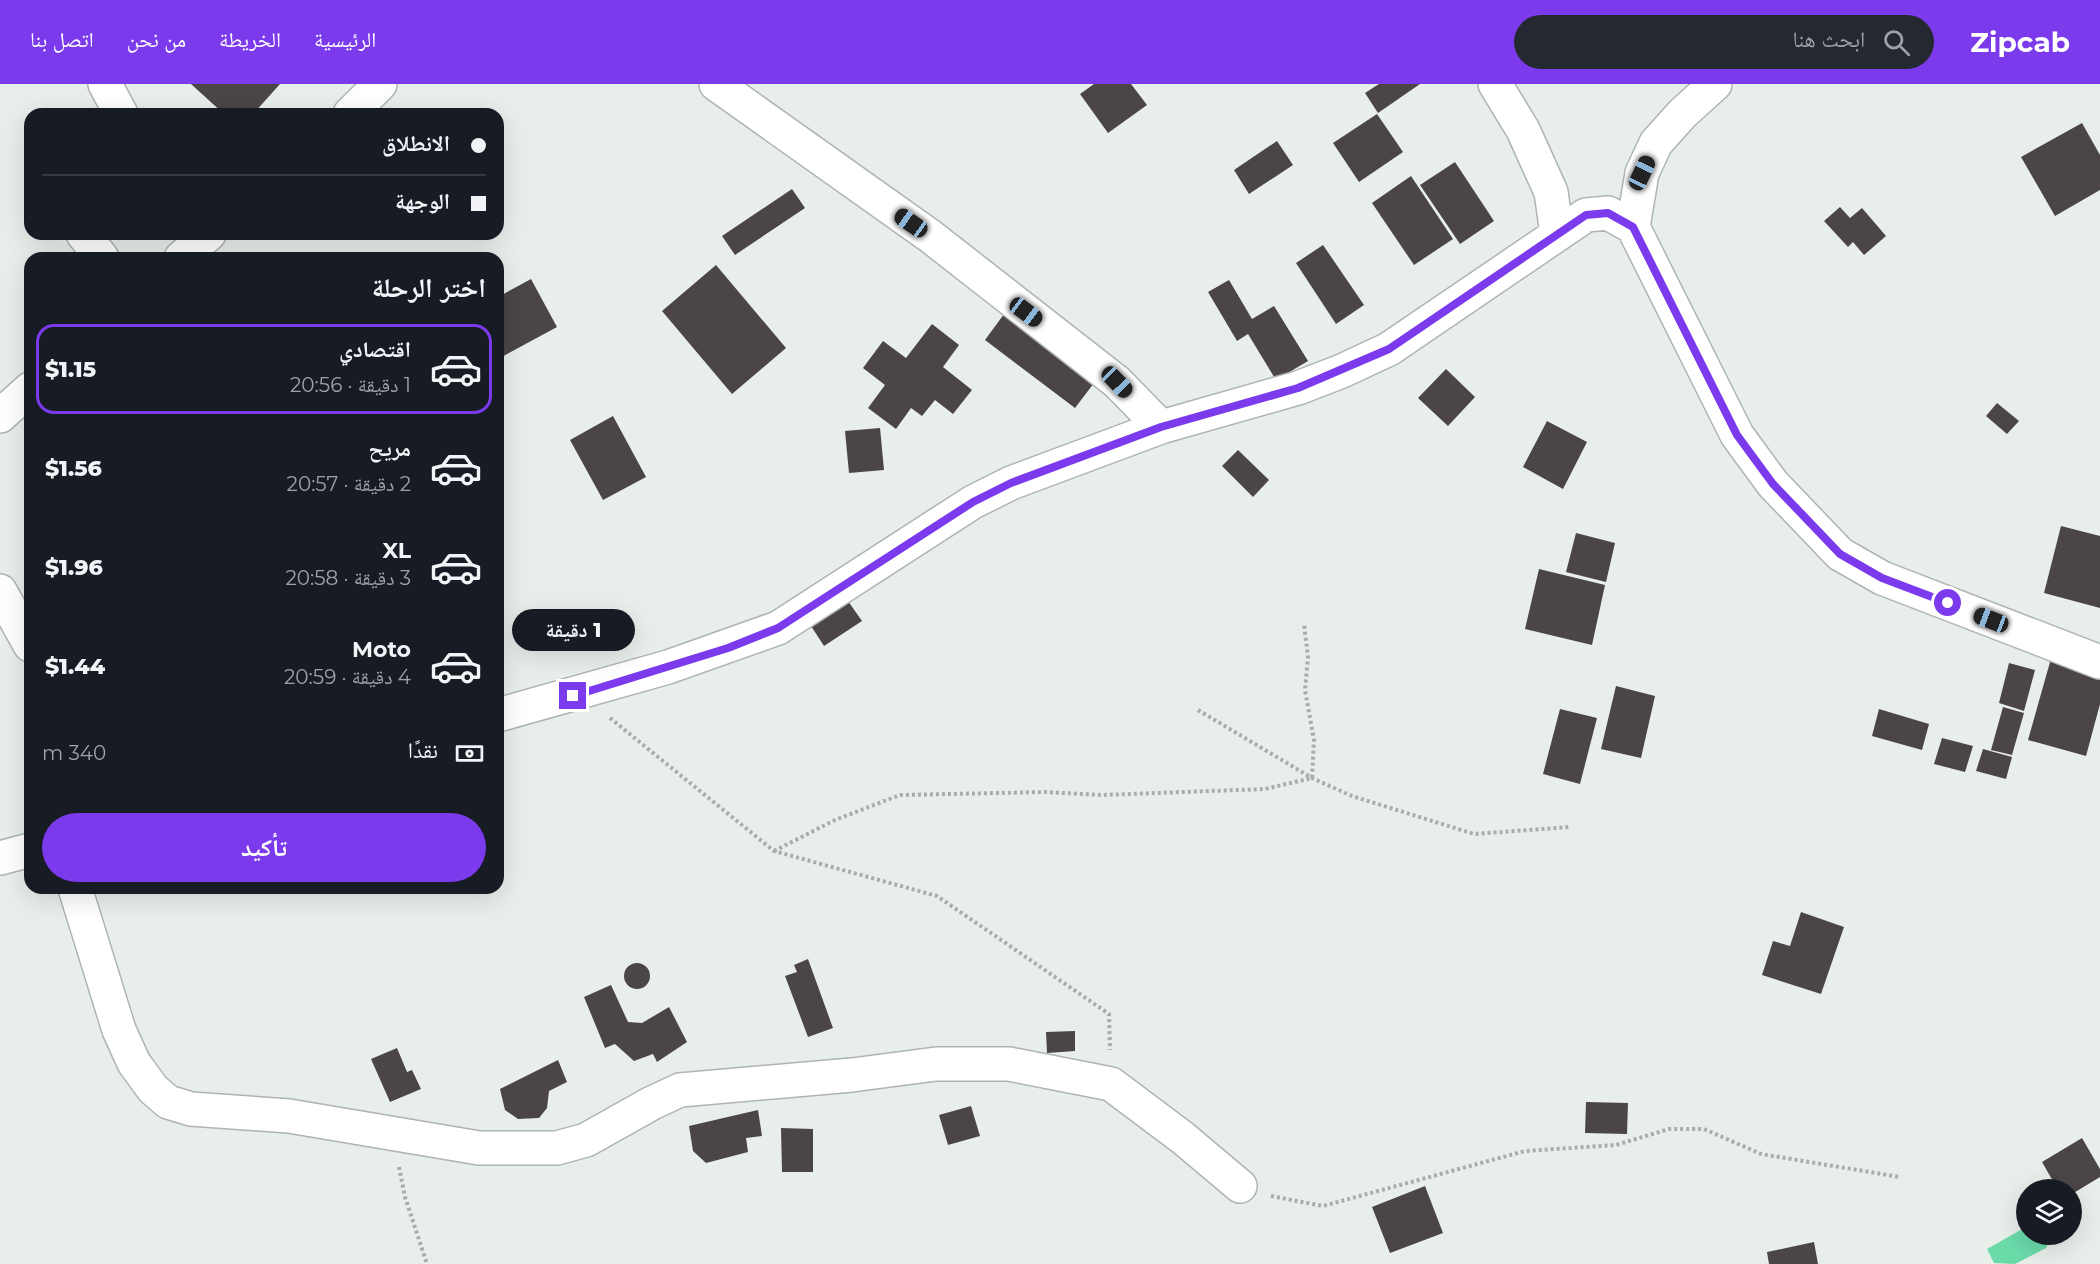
<!DOCTYPE html>
<html lang="ar">
<head>
<meta charset="utf-8">
<style>
  :root { --surface:#171b24; --page:#242831; --text:#f1f3f6; --muted:#9ea1a6; --line:#363941; --accent:#7c3aed }
  body { margin:0; font-family:Montserrat,"Noto Naskh Arabic",sans-serif; background:var(--page); color:var(--text); direction:rtl; height:100vh; display:flex; flex-direction:column; font-size:22px; white-space:nowrap }
  * { box-sizing:border-box; margin:0 }
  p { font-size:20px; color:var(--muted) }
  .icon { flex:none; width:33px; height:33px; fill:none; stroke:currentColor; stroke-width:2; stroke-linecap:round; stroke-linejoin:round }
  .map { position:relative; flex:1; overflow:hidden; direction:ltr }
  .drawer { position:absolute; left:24px; top:168px; width:480px; height:642px; display:flex; flex-direction:column; background:var(--surface); border-radius:18px; box-shadow:0 6px 24px #0002; direction:rtl }
  .drawer>* { flex:none }
  .guide { position:absolute; left:24px; top:24px; width:480px; height:132px; border-radius:18px; box-shadow:0 6px 24px #0002; direction:rtl; display:grid; align-content:center; height:132px; padding:0 18px; background:var(--surface) }
  .controls { position:absolute; left:2016px; top:1095px; display:grid; gap:12px }
  .controls a { display:grid; place-items:center; width:66px; height:66px; border-radius:50%; background:var(--surface); box-shadow:0 6px 24px #0002; font-size:30px }
  .end { position:absolute; width:27px; height:27px; margin:-14px; border:8px solid #7c3aed; background:#fff; box-shadow:0 0 0 3px #fff }
  .from { border-radius:50% }
  .bubble { position:absolute; height:42px; border-radius:21px; background:var(--surface); box-shadow:0 6px 24px #0002; font-size:20px; font-weight:800; line-height:42px; text-align:center; direction:rtl }
  .car { position:absolute; width:18px; height:36px; margin:-18px -9px; border-radius:8px; box-shadow:0 0 4px 2px #0007; background:linear-gradient(#222 24%,#8ab4d8 0 40%,#222 0 76%,#8ab4d8 0 86%,#222 0) }
  .guide b { display:flex; align-items:center; gap:21px; height:57px; font-size:22px }
  .guide b+b { border-top:2px solid var(--line) }
  .guide i { width:15px; height:15px; background:var(--text) }
  ul { padding:0; list-style:none }
  li { display:flex; align-items:center; gap:18px; height:90px; margin:0 12px 9px; padding:0 6px; border:3px solid transparent; border-radius:18px }
  li div { flex:1 }
  li b { display:block; font-size:22px }
  li em { font-style:normal; font-weight:800 }
  li.selected { border-color:var(--accent) }
  li>.icon { width:54px; height:54px; stroke-width:1.5 }
  h2 { padding:0 18px; font-size:27px; line-height:72px }
  .pay { display:flex; align-items:center; gap:15px; height:66px; padding:0 18px; font-size:22px }
  .pay p { margin-inline-start:auto }
  .action { display:flex; gap:12px; margin-top:auto; padding:12px 18px }
  .action a { flex:1; height:69px; border-radius:36px; background:var(--accent); color:#fff; font-size:24px; font-weight:800; line-height:69px; text-align:center }
  header { display:flex; align-items:center; gap:36px; box-sizing:border-box; height:84px; padding:0 30px; background:var(--accent); color:#fff }
  header strong { font-size:28px }
  nav { display:flex; gap:33px; margin-inline-start:auto; font-size:21px }
  .search { width:420px; height:54px; background:var(--page); display:flex; align-items:center; gap:15px; box-sizing:border-box; padding:0 21px; border-radius:33px; color:var(--muted); font-size:22px }
  .map>svg:first-child { display:block }
</style>
</head>
<body>
<header>
<strong>Zipcab</strong>
<div class="search"><svg class="icon" aria-label="search" viewBox="0 0 24 24"><circle cx="10" cy="10" r="6"/><path d="M15 15l6 6"/></svg>ابحث هنا</div>
<nav><a>الرئيسية</a><a>الخريطة</a><a>من نحن</a><a>اتصل بنا</a></nav>
</header>
<div class="map">
<svg width="2100" height="1180" viewBox="0 0 2100 1180">
  <rect width="100%" height="100%" fill="#e8efeb"/>
  <path fill="#6bdaa9" d="M2026 1143V1150L2053 1151 2046 1164 2015 1180 1994 1179 1987 1165Z"/>
  <path fill="#4c4546" d="M191 0H280L253 30H224Z
    M1094 0H1131L1147 21 1108 49 1080 10Z
    M1379 0H1420L1378 29 1365 9Z
    M1377 30 1403 68 1359 98 1333 59Z
    M2082 39 2100 71V106L2055 132 2021 73Z
    M1277 57 1293 81 1249 110 1234 86Z
    M1455 78 1494 137 1460 160 1420 101Z
    M1411 92 1453 155 1414 181 1372 119Z
    M792 105 805 124 735 171 722 152Z
    M1840 123 1850 134 1862 124 1886 152 1864 171 1853 158 1848 163 1824 137Z
    M1323 161 1364 221 1336 240 1296 179Z
    M716 181 786 264 732 310 662 227Z
    M531 195 557 243 498 275V213Z
    M1229 196 1252 235 1274 222 1308 277 1276 296 1248 250 1237 257 1208 208Z
    M1007 226 1097 295 1075 324 985 256Z
    M932 240 959 261 943 283 972 306 953 330 935 316 922 332 911 324 896 345 868 324 885 301 863 284 883 257 906 274Z
    M1446 285 1475 313 1448 342 1418 314Z
    M1997 319 2019 337 2007 350 1986 332Z
    M613 332 646 393 603 416 570 356Z
    M1547 337 1587 358 1563 405 1523 383Z
    M880 344 884 386 849 389 845 347Z
    M1238 366 1269 396 1253 413 1222 382Z
    M2061 442 2100 452V524L2044 509Z
    M1576 449 1615 459 1606 498 1566 488Z
    M1539 485 1605 501 1592 561 1525 545Z
    M848 517 862 537 824 562 811 542Z
    M2052 571 2100 584V620L2086 672 2028 656Z
    M2009 579 2035 586 2024 627 1999 619Z
    M1616 602 1655 612 1641 674 1601 665Z
    M2003 623 2024 629 2012 671 1991 666Z
    M1560 625 1597 634 1580 700 1543 690Z
    M1879 625 1929 640 1922 666 1872 652Z
    M1942 654 1973 662 1965 688 1934 680Z
    M1983 665 2012 673 2006 695 1976 687Z
    M1801 828 1844 843 1821 910 1762 891 1773 857 1790 862Z
    M808 875 833 944 808 953 785 892 797 888 794 881Z
    M624 892a13 13 0 1 1 26 0a13 13 0 1 1-26 0Z
    M611 901 628 938 642 939 669 923 687 958 657 978 653 970 634 977 615 960 605 964 584 913Z
    M1075 947V967L1047 969 1046 948Z
    M397 964 407 988 412 986 421 1005 390 1018 371 975Z
    M558 976 567 998 549 1007 547 1024 539 1034 518 1035 505 1026 500 1005Z
    M1586 1018 1628 1019 1627 1050 1585 1049Z
    M971 1022 980 1052 948 1061 939 1031Z
    M758 1026 762 1052 746 1054 748 1068 706 1079 693 1067 689 1042Z
    M781 1044 813 1045V1088H782Z
    M2082 1054 2100 1085V1093L2072 1110V1106H2058L2042 1078Z
    M1425 1102 1443 1149 1390 1169 1372 1123Z
    M1814 1158 1818 1180H1769L1767 1168Z"/>
  <g fill="none" stroke-linecap="round" stroke-linejoin="round">
    <defs>
      <path id="minor" d="M105 0 121 30
        M716 0 930 152 1117 298 1161 343
        M1495 0 1523 46 1551 108 1557 150
        M1715 0 1682 30 1656 59 1642 89 1633 143 1737 351 1773 400 1840 470 1882 494 2100 578
        M350 30 380 0
        M83 150 102 174
        M181 174 209 150
        M0 332 30 305
        M0 507 30 561
        M498 631 668 583 778 544 973 418 1011 399 1161 343 1298 304 1342 287 1389 265 1586 131 1608 129 1633 143
        M0 774 30 766
        M75 804 119 946 134 979 153 1005 168 1018 191 1025 289 1032 479 1064H557L586 1056 652 1019 680 1006 852 991 936 980H1009L1111 1000 1183 1054 1240 1102"/>
    </defs>
    <use href="#minor" stroke="#aeb4b1" stroke-width="36"/>
    <path stroke="#a7adaa" stroke-width="4" stroke-dasharray="3 3" stroke-linecap="butt" d="M1198 626 1312 694 1352 712 1474 750 1570 743
      M610 634 774 767 937 812 1109 930 1110 966
      M774 767 835 736 900 711 1045 708 1102 711 1265 705 1312 694 1314 656 1305 606 1308 573 1304 540
      M399 1083 405 1113 427 1180
      M1271 1112 1323 1122 1525 1067 1616 1061 1669 1045H1704L1761 1070 1900 1093"/>
    <use href="#minor" stroke="#fff" stroke-width="33"/>
  </g>
  <g fill="none" stroke-linecap="round" stroke-linejoin="round">
    <path stroke="#7c3aed" stroke-width="8" d="M573 612 728 564 778 544 973 418 1011 399 1161 343 1298 304 1389 265 1586 131 1608 129 1633 143 1737 351 1773 400 1840 470 1882 494 1948 519"/>
  </g>
</svg>
<div class="controls">
<a><svg class="icon" aria-label="layers" viewBox="0 0 24 24"><path d="M12 4l9 5-9 5-9-5zM3 14l9 5 9-5"/></svg></a>
</div>
<i class="end from" style="left:1948px;top:519px"></i>
<i class="end" style="left:573px;top:612px"></i>
<div class="bubble" style="left:512px;top:525px;width:123px">1 دقيقة</div>
<i class="car" style="left:1642px;top:89px;rotate:25deg"></i>
<i class="car" style="left:911px;top:139px;rotate:305deg"></i>
<i class="car" style="left:1026px;top:228px;rotate:127deg"></i>
<i class="car" style="left:1117px;top:298px;rotate:136deg"></i>
<i class="car" style="left:1991px;top:536px;rotate:291deg"></i>
<div class="guide">
<b><i class="from"></i>الانطلاق</b>
<b><i></i>الوجهة</b>
</div>
<section class="drawer">
<h2>اختر الرحلة</h2>
<ul>
<li class="selected"><svg class="icon" aria-label="car" viewBox="0 0 24 24"><path d="M5 17H2v-5l4-1 3-4h7l3 4 3 1v5h-3M9 17h6M6 11h13"/><circle cx="7" cy="17" r="2"/><circle cx="17" cy="17" r="2"/></svg><div><b>اقتصادي</b><p>1 دقيقة · 20:56</p></div><em>$1.15</em></li>
<li><svg class="icon" aria-label="car" viewBox="0 0 24 24"><path d="M5 17H2v-5l4-1 3-4h7l3 4 3 1v5h-3M9 17h6M6 11h13"/><circle cx="7" cy="17" r="2"/><circle cx="17" cy="17" r="2"/></svg><div><b>مريح</b><p>2 دقيقة · 20:57</p></div><em>$1.56</em></li>
<li><svg class="icon" aria-label="car" viewBox="0 0 24 24"><path d="M5 17H2v-5l4-1 3-4h7l3 4 3 1v5h-3M9 17h6M6 11h13"/><circle cx="7" cy="17" r="2"/><circle cx="17" cy="17" r="2"/></svg><div><b>XL</b><p>3 دقيقة · 20:58</p></div><em>$1.96</em></li>
<li><svg class="icon" aria-label="car" viewBox="0 0 24 24"><path d="M5 17H2v-5l4-1 3-4h7l3 4 3 1v5h-3M9 17h6M6 11h13"/><circle cx="7" cy="17" r="2"/><circle cx="17" cy="17" r="2"/></svg><div><b>Moto</b><p>4 دقيقة · 20:59</p></div><em>$1.44</em></li>
</ul>
<div class="pay"><svg class="icon" aria-label="cash" viewBox="0 0 24 24"><path d="M3 7h18v10H3z"/><circle cx="12" cy="12" r="2"/></svg>نقدًا<p>340 m</p></div>
<div class="action"><a>تأكيد</a></div>
</section>
</div>
</body>
</html>
